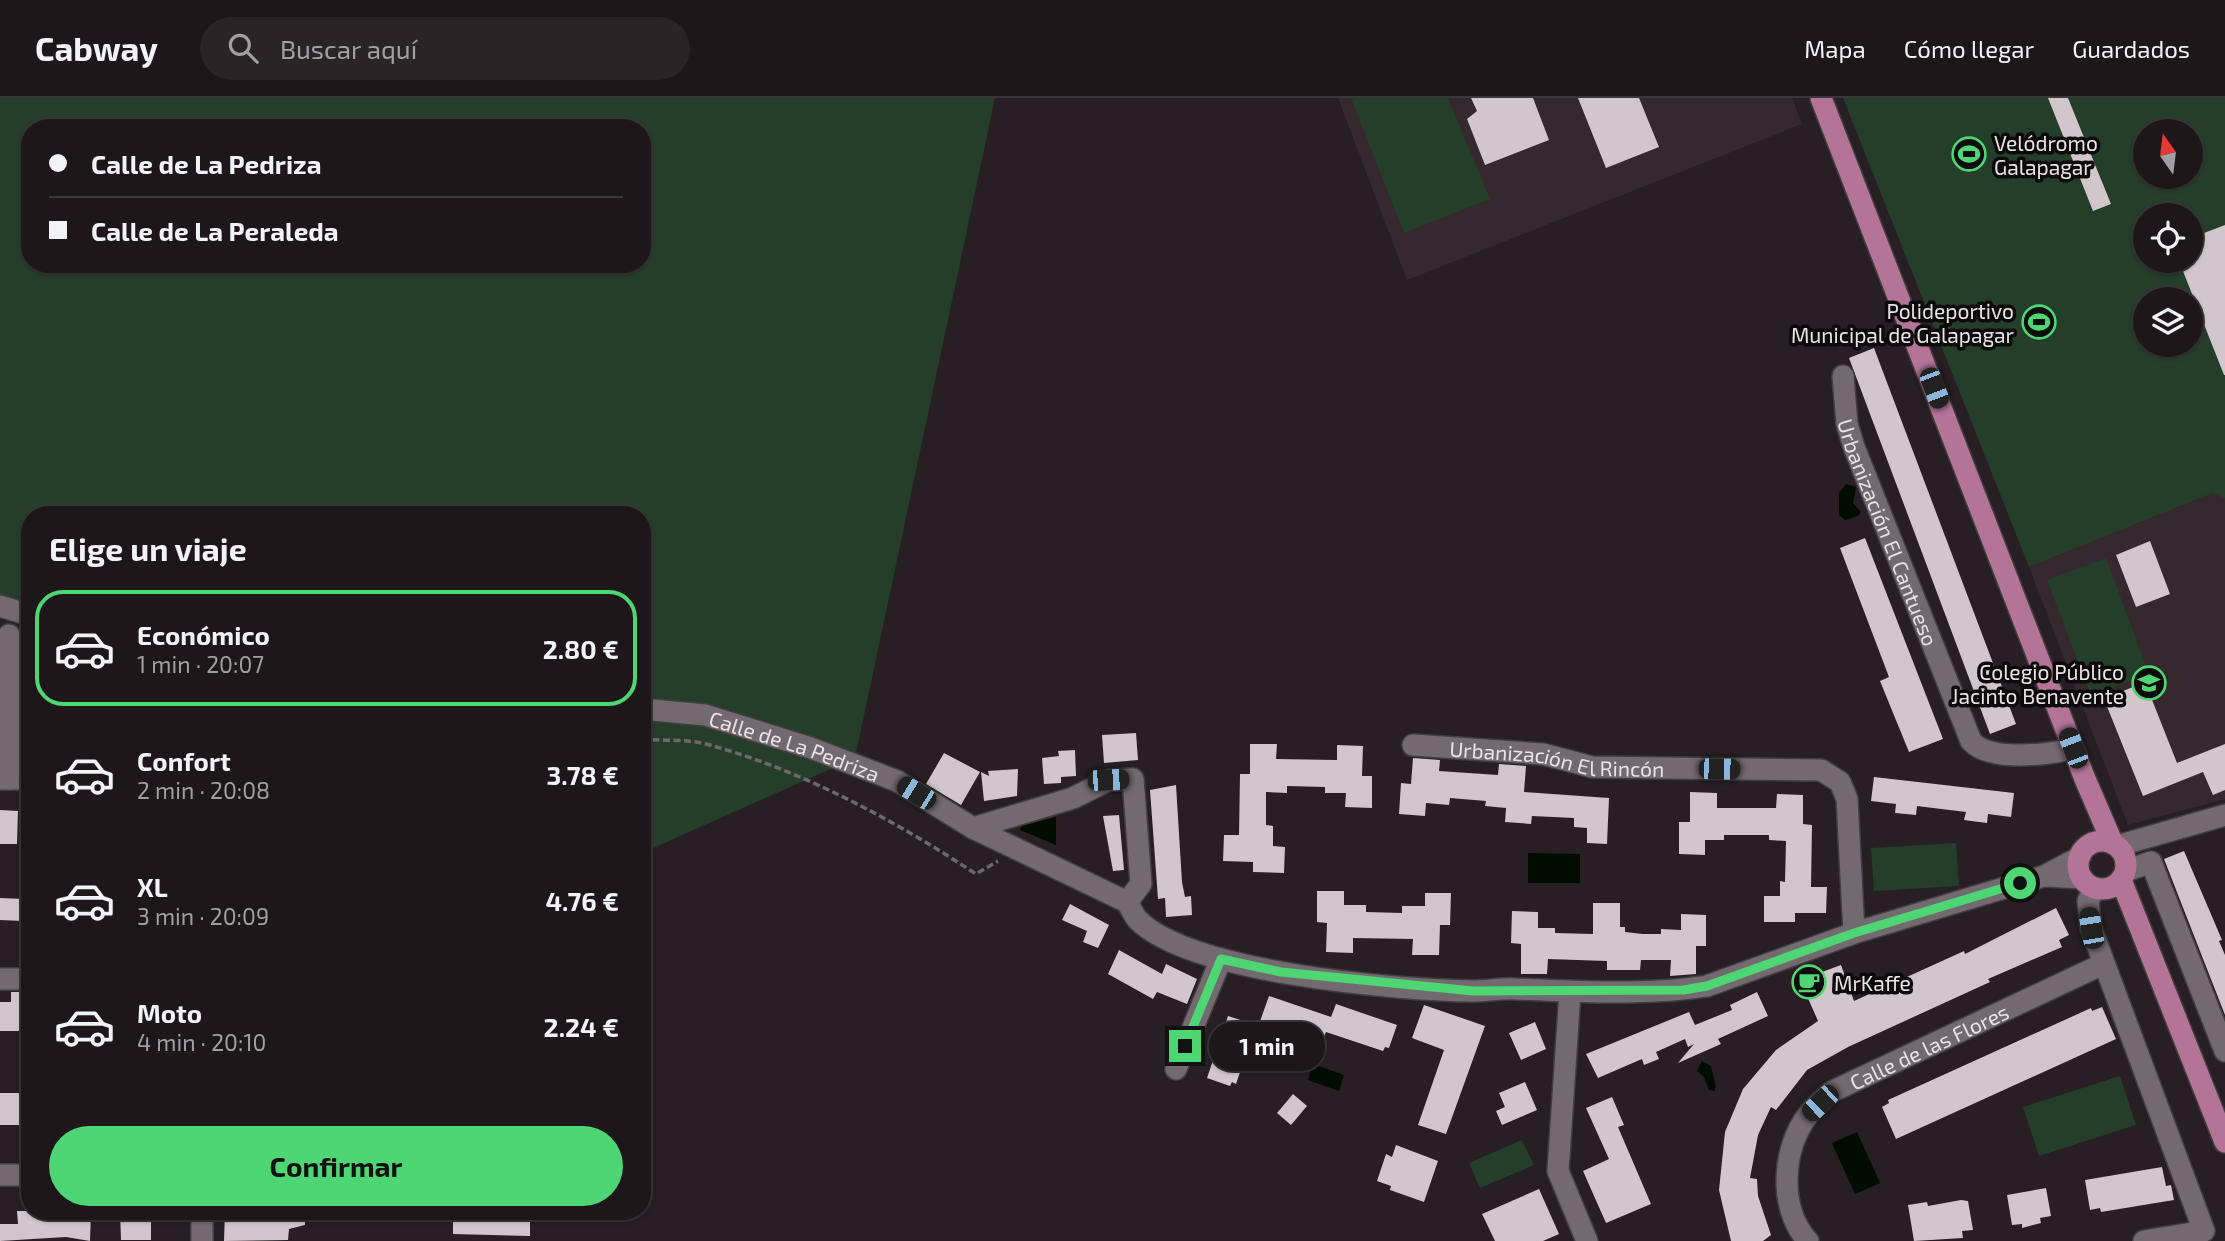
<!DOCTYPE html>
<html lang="es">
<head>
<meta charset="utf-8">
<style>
  :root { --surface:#1d171a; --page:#2a2427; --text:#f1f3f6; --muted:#a09fa2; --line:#3b3639; --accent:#4ed675 }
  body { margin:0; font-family:"Exo 2",sans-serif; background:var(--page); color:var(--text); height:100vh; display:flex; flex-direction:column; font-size:26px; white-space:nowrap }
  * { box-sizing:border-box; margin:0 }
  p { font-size:23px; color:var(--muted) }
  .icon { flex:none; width:38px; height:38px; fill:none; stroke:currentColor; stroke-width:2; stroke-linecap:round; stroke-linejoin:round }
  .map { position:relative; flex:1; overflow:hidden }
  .sheet { position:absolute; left:21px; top:408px; width:630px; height:714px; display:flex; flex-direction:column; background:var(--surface); border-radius:28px; box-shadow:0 2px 5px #0004,0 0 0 2px var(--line) }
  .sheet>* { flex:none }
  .banner { position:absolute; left:21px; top:21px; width:630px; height:154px; border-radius:28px; box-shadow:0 2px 5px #0004,0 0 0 2px var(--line); display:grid; align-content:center; height:154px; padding:0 28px; background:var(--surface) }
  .needle { width:46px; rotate:346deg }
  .tools { position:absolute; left:2133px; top:21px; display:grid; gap:14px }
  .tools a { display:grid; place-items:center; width:70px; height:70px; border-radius:50%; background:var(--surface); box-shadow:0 2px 5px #0004,0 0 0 2px var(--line); font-size:35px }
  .end { position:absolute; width:32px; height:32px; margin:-16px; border:9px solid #4ed675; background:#111; box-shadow:0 0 0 4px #111 }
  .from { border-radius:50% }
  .bubble { position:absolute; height:49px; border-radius:24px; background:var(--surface); box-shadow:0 2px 5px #0004,0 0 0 2px var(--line); font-size:23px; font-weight:700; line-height:49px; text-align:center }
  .car { position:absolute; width:21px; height:42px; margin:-21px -10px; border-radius:9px; box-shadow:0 0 5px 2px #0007; background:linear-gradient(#222 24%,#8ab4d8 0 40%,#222 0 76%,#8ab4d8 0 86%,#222 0) }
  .banner b { display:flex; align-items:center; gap:24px; height:66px; font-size:26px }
  .banner b+b { border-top:2px solid var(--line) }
  .banner i { width:18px; height:18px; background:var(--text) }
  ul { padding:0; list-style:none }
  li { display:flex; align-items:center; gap:21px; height:116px; margin:0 14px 10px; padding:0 14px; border:4px solid transparent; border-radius:28px }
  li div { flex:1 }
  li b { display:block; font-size:26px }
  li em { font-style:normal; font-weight:700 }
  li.current { border-color:var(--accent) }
  li>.icon { width:63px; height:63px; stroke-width:1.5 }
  h2 { padding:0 28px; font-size:32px; line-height:84px }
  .cta { display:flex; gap:14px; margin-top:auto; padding:14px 28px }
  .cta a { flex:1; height:80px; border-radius:42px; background:var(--accent); color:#111; font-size:28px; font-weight:700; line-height:80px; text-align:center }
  header { display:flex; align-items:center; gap:42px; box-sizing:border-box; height:98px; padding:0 35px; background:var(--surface); border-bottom:2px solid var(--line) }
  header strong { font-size:33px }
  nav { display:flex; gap:38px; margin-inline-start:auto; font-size:24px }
  .search { width:490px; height:63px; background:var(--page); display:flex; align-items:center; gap:18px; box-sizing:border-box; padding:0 24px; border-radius:38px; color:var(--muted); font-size:26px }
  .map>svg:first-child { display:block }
</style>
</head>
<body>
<header>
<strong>Cabway</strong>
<div class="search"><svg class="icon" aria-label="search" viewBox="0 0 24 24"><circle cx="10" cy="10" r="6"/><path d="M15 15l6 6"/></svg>Buscar aquí</div>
<nav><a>Mapa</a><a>Cómo llegar</a><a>Guardados</a></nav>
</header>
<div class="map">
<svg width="2225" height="1143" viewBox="0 0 2225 1143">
  <rect width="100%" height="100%" fill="#271f23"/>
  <path fill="#35282f" d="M1338 0H1792L1802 26 1407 182Z
    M2213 395 2225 401V701L2128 727 2029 469Z"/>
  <path fill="#243e2a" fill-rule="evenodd" d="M0 0H995L855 660 642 755V416H30V528L0 516ZM30 30H642V166H30Z
    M1351 0H1448L1490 101 1404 135Z
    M1843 0H2225V401L2213 395 2029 469ZM2146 33H2191V79H2146ZM2146 117H2191V163H2146ZM2146 201H2191V247H2146Z
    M2106 460 2149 576 2091 598 2047 482Z
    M1956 745 1959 788 1874 793 1871 750Z
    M2120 978 2136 1027 2039 1058 2023 1009Z
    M1522 1042 1534 1067 1480 1090 1469 1065Z"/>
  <path fill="#000d00" d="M1846 386 1856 389 1853 405 1861 414 1858 418 1845 422 1839 417V395Z
    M1056 719V747L1020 732 1022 728Z
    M1528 755 1580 756V785H1528Z
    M1702 963 1711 968 1716 989 1714 993 1709 992 1704 979 1697 973Z
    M1313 966 1344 977 1339 993 1308 982Z
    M1857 1034 1880 1085 1855 1096 1832 1045Z"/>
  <path fill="#d0c6cb" d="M1471 0H1533L1549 42 1485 67 1467 21 1477 13Z
    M1578 0H1639L1659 49 1606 70Z
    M2048 0H2068L2111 106 2093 113Z
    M2225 127V277H2224L2179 163H2191V156L2197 153 2191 140Z
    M1874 250 2016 626 1990 636 1849 260Z
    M1865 440 1943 641 1909 654 1880 583 1889 579 1840 450Z
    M2150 443 2170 496 2136 509 2116 457Z
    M2145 584 2177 665 2225 646V692L2213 697 2203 674 2143 698 2104 601Z
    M1136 635 1138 662 1104 665 1102 637Z
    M1250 646H1277L1276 661 1337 662V647L1363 648 1362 678H1372V710L1345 709 1346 695H1325V689L1287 688V695L1266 694V727L1273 728V748L1285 749 1284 775 1253 774V764L1223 763 1224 737H1239L1240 676H1250Z
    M1075 652 1076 678 1061 679V685L1044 686 1042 660 1059 658 1058 653Z
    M944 655 980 674 961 707 926 686Z
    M1413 660 1440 662 1439 673 1498 677 1499 666 1526 668 1524 694 1609 700 1607 746 1587 745V730L1574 729V720L1532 718 1531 726 1505 724 1506 710 1485 708 1486 703 1450 700 1449 707 1426 705 1425 718 1399 716 1401 685 1411 686Z
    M1018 671 1017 698 984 703 981 674 989 678 988 673Z
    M1874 679 2014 695 2011 719 1988 716 1987 725 1964 722 1966 714 1917 708 1916 717 1895 715 1896 706 1871 703Z
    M1176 687 1182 784 1185 799 1191 798 1192 817 1166 819 1165 800 1158 801 1150 692Z
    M1690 694 1717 695V710H1776L1777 696 1803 697V726L1812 727 1811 789H1827L1826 815H1795V824H1764V798H1780V783L1785 784 1786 743 1769 742V737H1724V742H1705V757L1679 756V724H1690Z
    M0 712 18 713 17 746H0Z
    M1119 717 1124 772 1113 773 1103 718Z
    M2184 753 2222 842 2219 843 2225 857V917L2164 761Z
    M1317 793H1344V807H1366V814L1402 815V808H1425V795H1451L1450 827H1440L1439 857H1412L1413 841 1353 840V855L1326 854 1327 825 1317 824Z
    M0 800 24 801 23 823 0 822Z
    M1593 805H1620V829H1625V834L1643 836H1661V831L1681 832V816L1706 817V848H1696V876L1670 878 1671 862H1641L1640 872H1607V863L1548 861 1547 876H1521V846L1511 845 1512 813 1538 814V830H1555V835L1593 836Z
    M1070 806 1109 827 1098 850 1083 844 1087 833 1062 822Z
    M2056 810 2069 837 2059 842 2062 849 1988 881 1990 884 1848 949 1807 972 1776 1012 1771 1009 1758 1037 1750 1080 1757 1081 1758 1098 1771 1137 1763 1143H1731L1719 1092 1725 1034 1743 991 1776 952 1818 923 1800 882 1841 867 1854 903 1964 853 1965 856Z
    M1119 852 1162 876 1166 866 1197 881 1187 906 1157 894 1153 901 1108 876Z
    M11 894H29L30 933H0V904H11Z
    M1757 894 1768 918 1718 941 1721 946 1678 965 1694 946 1688 949 1685 941 1656 954 1659 961 1644 967 1642 961 1598 980 1586 956 1689 914 1695 927 1732 912 1730 907Z
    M1269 898 1331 919 1336 906 1397 927 1389 950 1385 949 1383 953 1326 934 1322 943 1318 941 1317 946 1259 926Z
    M1424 907 1485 928 1446 1036 1418 1027 1444 952 1412 940Z
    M2102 909 2116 941 1896 1041 1882 1009 1889 1005 1888 1002 2091 910 2092 913Z
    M1228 918 1256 927 1236 986 1232 984 1230 988 1207 980Z
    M1535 924 1546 951 1521 962 1509 935Z
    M1525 984 1537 1012 1502 1027 1496 1013 1505 1009 1499 995Z
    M0 995H20V1027H0Z
    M1293 996 1307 1008 1291 1027 1277 1015Z
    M1612 999 1624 1027 1618 1029 1651 1106 1606 1125 1583 1073 1609 1061 1586 1010Z
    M1396 1047 1438 1063 1424 1104 1390 1092 1391 1088 1377 1083 1386 1056 1392 1059Z
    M2162 1069 2166 1088 2171 1087 2174 1102 2101 1114 2100 1110 2090 1112 2085 1082Z
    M2046 1090 2051 1118 2040 1120 2041 1125 2022 1130V1126L2012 1127 2007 1097Z
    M1539 1091 1559 1136 1543 1143H1495L1482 1116Z
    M1961 1102 1968 1103 1973 1132 1962 1133 1963 1140 1914 1143 1908 1107 1927 1104 1928 1108Z
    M17 1113H91L90 1143 66 1139 0 1143V1126H18Z
    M120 1113H151V1142H121Z
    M225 1113H305V1127L289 1131 288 1142 224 1143Z
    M453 1113H530V1138L453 1136Z"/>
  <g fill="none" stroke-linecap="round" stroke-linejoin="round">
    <defs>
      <g id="minor">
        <path id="s1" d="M1843 278 1847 326 1854 349 1971 643C1989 664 2050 657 2073 650"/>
        <path d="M0 508 30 517"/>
        <path id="s2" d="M642 611 705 617 811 650 897 683 973 730 1127 804C1131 810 1134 818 1138 822 1191 875 1398 892 1473 893 1488 893 1502 890 1516 891 1579 893 1645 898 1707 888L1854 835 2044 778 2080 759"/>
        <path id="s3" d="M1413 647 1543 656 1592 669 1821 672 1840 684 1847 701 1854 835"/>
        <path d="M0 681H30"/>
        <path d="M9 681V537"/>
        <path d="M973 730 1073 700 1109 682 1133 681 1141 786 1127 804"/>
        <path d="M2117 748 2225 717"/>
        <path d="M2126 773 2151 764 2225 953"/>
        <path d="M2046 778 2082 780"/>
        <path d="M2095 790 2088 803 2091 830 2204 1133 2144 1143"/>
        <path d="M0 881H30"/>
        <path d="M1570 894 1558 1073 1587 1143"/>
        <path d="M1176 971 1221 861"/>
        <path d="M0 1077H30"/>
        <path d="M202 1143V1113"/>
        <path id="s4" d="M1808 1143C1778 1110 1782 1051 1808 1017 1814 1008 1824 1001 1831 994L2103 866"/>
      </g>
      <path id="major" d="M1821 0 2085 681 2113 746
        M2078 767a24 24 0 1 1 48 0a24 24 0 1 1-48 0Z
        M2121 782 2225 1044"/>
    </defs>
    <use href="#minor" stroke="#433d40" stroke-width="24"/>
    <use href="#major" stroke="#433d40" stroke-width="24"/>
    <path stroke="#6f686b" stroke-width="3.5" stroke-dasharray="7 3.5" stroke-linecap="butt" d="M642 641C663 643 687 641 706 646 802 672 894 722 976 776L998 763"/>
    <use href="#minor" stroke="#736a6f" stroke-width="21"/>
    <use href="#major" stroke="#b37498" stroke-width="21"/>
  </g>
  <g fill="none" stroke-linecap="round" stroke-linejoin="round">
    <path stroke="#4ed675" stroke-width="9" d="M1185 948 1221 861 1281 874 1473 893 1683 892 1707 888 1854 835 2020 785"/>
  </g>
  <defs>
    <symbol id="stadium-ring" viewBox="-11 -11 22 22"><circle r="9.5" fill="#0d0a0c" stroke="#4ed675" stroke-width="1.5"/><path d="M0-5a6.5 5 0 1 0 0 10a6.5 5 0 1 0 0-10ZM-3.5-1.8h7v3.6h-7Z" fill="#4ed675"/></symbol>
    <symbol id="school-ring" viewBox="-11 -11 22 22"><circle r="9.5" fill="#0d0a0c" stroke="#4ed675" stroke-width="1.5"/><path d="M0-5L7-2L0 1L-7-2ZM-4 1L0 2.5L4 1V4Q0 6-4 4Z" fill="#4ed675"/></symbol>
    <symbol id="cafe-ring" viewBox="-11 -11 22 22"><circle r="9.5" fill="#0d0a0c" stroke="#4ed675" stroke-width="1.5"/><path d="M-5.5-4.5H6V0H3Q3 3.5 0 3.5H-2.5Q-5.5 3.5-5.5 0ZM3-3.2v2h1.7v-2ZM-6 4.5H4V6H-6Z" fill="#4ed675"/></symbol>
  </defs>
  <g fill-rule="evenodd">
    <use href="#stadium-ring" x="1950" y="37" width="38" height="38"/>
    <use href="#stadium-ring" x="2020" y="205" width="38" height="38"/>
    <use href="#school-ring" x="2130" y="566" width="38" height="38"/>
    <use href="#cafe-ring" x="1790" y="865" width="38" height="38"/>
  </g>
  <g text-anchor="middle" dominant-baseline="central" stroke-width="7" stroke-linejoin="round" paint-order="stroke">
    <g font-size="21" fill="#e8e3e6" stroke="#0d0a0c" text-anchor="start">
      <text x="1994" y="44">Velódromo<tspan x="1994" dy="24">Galapagar</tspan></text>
      <text x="2014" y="212" text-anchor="end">Polideportivo<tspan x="2014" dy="24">Municipal de Galapagar</tspan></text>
      <text x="2124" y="573" text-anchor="end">Colegio Público<tspan x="2124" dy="24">Jacinto Benavente</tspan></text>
      <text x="1834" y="884">MrKaffe</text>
    </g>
    <g font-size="21" fill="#e8e3e6" stroke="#0d0a0c">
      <text stroke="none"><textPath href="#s1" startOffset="164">Urbanización El Cantueso</textPath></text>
      <text stroke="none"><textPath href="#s2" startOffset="158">Calle de La Pedriza</textPath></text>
      <text stroke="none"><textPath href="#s3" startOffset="145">Urbanización El Rincón</textPath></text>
      <text stroke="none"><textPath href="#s4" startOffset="276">Calle de las Flores</textPath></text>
    </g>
  </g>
</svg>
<div class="tools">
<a><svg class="needle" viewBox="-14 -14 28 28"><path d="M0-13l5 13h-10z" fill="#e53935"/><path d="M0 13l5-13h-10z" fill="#a09fa2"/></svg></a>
<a><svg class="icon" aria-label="locate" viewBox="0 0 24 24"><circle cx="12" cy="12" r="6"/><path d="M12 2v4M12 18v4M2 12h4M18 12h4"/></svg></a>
<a><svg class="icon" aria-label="layers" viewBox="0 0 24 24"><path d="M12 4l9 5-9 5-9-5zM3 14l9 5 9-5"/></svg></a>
</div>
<i class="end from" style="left:2020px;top:785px"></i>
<i class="end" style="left:1185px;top:948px"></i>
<div class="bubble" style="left:1209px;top:924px;width:116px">1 min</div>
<i class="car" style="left:1934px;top:290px;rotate:159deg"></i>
<i class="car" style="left:2073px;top:650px;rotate:339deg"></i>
<i class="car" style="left:1719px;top:671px;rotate:91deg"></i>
<i class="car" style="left:1108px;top:682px;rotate:88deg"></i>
<i class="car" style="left:916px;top:695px;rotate:302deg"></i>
<i class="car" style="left:2091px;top:830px;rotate:350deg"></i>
<i class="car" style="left:1820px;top:1005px;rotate:226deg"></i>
<div class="banner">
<b><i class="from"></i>Calle de La Pedriza</b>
<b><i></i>Calle de La Peraleda</b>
</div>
<section class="sheet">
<h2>Elige un viaje</h2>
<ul>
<li class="current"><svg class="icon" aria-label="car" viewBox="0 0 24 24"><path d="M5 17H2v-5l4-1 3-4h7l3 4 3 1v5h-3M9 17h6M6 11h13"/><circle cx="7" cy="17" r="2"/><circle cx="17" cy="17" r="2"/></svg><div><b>Económico</b><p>1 min · 20:07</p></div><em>2.80 €</em></li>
<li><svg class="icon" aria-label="car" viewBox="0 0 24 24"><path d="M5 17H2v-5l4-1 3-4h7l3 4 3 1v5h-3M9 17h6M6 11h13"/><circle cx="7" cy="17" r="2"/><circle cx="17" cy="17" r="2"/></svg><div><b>Confort</b><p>2 min · 20:08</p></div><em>3.78 €</em></li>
<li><svg class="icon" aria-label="car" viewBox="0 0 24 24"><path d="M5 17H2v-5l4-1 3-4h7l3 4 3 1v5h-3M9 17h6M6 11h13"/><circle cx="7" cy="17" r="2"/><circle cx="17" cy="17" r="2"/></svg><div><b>XL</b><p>3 min · 20:09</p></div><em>4.76 €</em></li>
<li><svg class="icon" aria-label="car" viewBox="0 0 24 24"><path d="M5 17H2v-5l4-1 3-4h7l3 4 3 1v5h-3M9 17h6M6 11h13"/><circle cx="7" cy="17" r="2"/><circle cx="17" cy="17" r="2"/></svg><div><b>Moto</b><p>4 min · 20:10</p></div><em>2.24 €</em></li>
</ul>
<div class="cta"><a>Confirmar</a></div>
</section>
</div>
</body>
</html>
